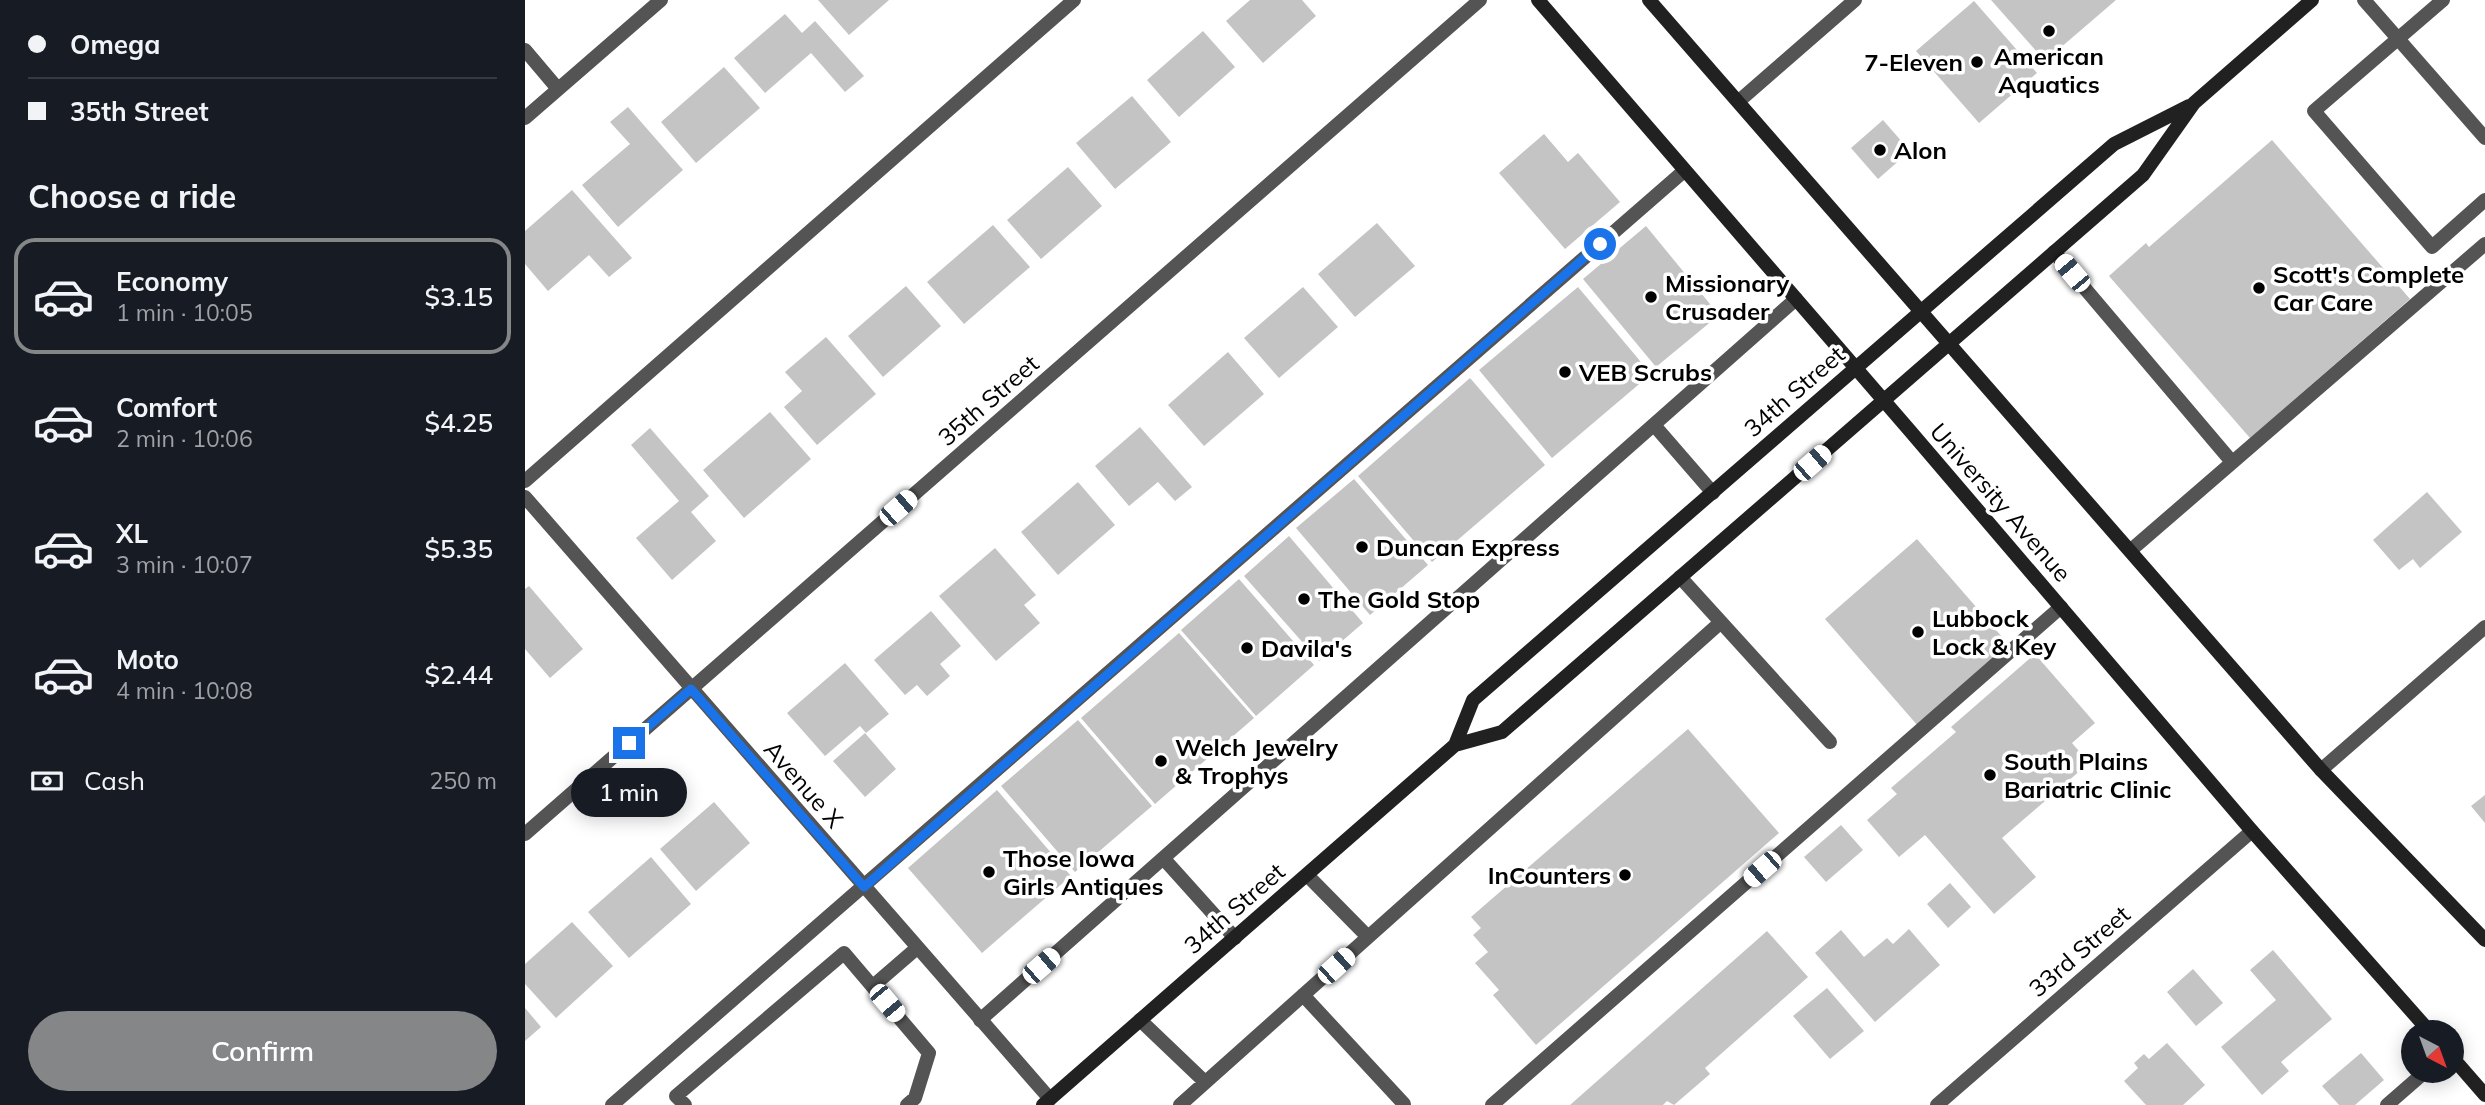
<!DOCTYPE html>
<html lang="en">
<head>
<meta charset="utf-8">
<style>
  :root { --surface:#171b24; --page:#20242c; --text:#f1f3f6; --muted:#9ea1a6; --line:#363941; --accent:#858687 }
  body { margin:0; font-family:Mulish,sans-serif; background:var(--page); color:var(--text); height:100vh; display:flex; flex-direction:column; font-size:26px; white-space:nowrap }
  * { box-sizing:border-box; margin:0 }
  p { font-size:23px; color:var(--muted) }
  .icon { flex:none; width:38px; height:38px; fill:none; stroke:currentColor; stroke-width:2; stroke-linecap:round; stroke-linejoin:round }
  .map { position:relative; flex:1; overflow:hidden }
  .drawer { display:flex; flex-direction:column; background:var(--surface); width:525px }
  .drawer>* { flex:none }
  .banner { display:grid; align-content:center; height:154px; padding:0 28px; background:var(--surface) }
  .needle { width:46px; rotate:139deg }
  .controls { position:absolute; left:1876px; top:1020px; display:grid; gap:14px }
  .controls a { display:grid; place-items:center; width:63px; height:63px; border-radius:50%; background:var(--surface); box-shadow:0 4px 18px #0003; font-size:35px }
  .end { position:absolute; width:32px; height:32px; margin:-16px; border:9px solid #1a73e8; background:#fff; box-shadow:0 0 0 4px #fff }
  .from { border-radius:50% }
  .bubble { position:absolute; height:49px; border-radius:24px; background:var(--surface); box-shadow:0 4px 18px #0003; font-size:23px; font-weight:600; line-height:49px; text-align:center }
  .car { position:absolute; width:21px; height:42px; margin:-21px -10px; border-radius:9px; box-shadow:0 0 5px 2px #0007; background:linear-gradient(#fff 24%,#345 0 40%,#fff 0 76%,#345 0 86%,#fff 0) }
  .banner b { display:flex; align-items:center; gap:24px; height:66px; font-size:26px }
  .banner b+b { border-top:2px solid var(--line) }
  .banner i { width:18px; height:18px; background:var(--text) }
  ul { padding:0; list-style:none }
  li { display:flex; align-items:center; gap:21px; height:116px; margin:0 14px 10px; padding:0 14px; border:4px solid transparent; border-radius:21px }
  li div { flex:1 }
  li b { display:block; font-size:26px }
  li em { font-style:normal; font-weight:600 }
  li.selected { border-color:var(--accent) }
  li>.icon { width:63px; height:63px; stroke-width:1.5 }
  h2 { padding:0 28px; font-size:32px; line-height:84px }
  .pay { display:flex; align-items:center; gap:18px; height:77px; padding:0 28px; font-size:26px }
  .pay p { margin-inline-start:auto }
  .button { display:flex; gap:14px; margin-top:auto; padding:14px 28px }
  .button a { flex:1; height:80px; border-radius:42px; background:var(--accent); color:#fff; font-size:28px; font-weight:600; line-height:80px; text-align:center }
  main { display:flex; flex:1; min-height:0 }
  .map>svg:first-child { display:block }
</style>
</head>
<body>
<main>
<section class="drawer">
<div class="banner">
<b><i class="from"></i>Omega</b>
<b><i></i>35th Street</b>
</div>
<h2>Choose a ride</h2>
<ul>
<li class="selected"><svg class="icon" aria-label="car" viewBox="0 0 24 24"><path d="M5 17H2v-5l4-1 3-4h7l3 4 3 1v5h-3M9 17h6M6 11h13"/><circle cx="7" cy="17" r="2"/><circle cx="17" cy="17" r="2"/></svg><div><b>Economy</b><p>1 min · 10:05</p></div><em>$3.15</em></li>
<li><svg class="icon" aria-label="car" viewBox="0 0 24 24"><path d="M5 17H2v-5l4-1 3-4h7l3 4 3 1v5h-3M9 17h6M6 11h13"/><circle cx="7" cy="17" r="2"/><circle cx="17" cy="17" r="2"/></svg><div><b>Comfort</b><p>2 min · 10:06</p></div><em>$4.25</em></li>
<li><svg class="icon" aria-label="car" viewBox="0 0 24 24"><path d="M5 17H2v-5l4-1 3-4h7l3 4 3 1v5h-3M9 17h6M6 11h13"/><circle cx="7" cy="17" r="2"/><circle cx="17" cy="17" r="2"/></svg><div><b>XL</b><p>3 min · 10:07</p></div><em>$5.35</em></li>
<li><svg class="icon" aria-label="car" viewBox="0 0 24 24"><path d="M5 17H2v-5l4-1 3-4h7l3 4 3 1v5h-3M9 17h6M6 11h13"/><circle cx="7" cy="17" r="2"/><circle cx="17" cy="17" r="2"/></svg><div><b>Moto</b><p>4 min · 10:08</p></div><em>$2.44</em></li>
</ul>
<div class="pay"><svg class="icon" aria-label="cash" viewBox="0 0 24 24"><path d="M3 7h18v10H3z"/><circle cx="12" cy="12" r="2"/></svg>Cash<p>250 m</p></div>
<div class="button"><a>Confirm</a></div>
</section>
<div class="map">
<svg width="1960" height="1105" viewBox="0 0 1960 1105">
  <rect width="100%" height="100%" fill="#fff"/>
  <path fill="#c4c4c4" d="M293 0H364L324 35Z
    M725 0H777L791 16 738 63 701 21Z
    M1466 0H1591L1520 61Z
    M1449 1 1512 73 1454 123 1391 51Z
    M260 14 277 33 290 21 339 76 320 92 286 53 240 93 209 58Z
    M678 31 710 67 654 117 622 80Z
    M199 67 235 108 171 163 136 122Z
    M607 96 646 142 590 189 551 143Z
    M103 107 158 170 93 227 57 185 105 144 85 122Z
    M1358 120 1385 151 1353 179 1326 148Z
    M1019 134 1043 162 1053 153 1095 202 1040 249 974 173Z
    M1747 140 1885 299 1725 438 1584 276 1621 243 1624 247Z
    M543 167 577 206 516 259 482 220Z
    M47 190 107 258 84 277 64 255 23 291 0 264V231Z
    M852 223 890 266 830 317 793 274Z
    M468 225 505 267 439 324 402 282Z
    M1121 226 1194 315 1131 367 1058 279Z
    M381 286 416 326 358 377 323 336Z
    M778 287 813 327 754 378 719 338Z
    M1053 287 1126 374 1027 458 954 370Z
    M301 337 351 394 292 445 259 407 277 391 260 372Z
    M703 352 739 394 679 446 643 405Z
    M945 378 1020 465 907 562 833 476Z
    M245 412 286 459 219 518 178 470Z
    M615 427 667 487 650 501 633 482 604 506 570 466Z
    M125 428 184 496 166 512 191 541 147 580 111 538 154 501 106 445Z
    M829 479 903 565 845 615 771 528Z
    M553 482 590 525 533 575 496 532Z
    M1902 492 1937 532 1895 568 1888 559 1874 570 1848 540Z
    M764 536 838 623 794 661 719 576Z
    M1392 539 1485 646 1393 726 1300 619Z
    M470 548 511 595 499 605 515 623 471 661 414 596Z
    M714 579 789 665 731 716 656 630Z
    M4 586 58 649 25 678 0 649V589Z
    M406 611 436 646 415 664 425 676 402 696 392 685 380 695 349 660Z
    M654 633 729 718 630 804 556 718Z
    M1510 654 1570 723 1547 743 1564 763 1477 838 1511 877 1469 914 1400 835 1374 857 1342 820 1372 794 1366 788 1431 732 1426 727Z
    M320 663 364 714 341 733 335 726 300 756 262 713Z
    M553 720 627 806 550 872 476 786Z
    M1163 729 1254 833 1011 1045 968 995 974 990 950 963 963 952 948 935 956 928 946 917Z
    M340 733 371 769 340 797 308 761Z
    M472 790 546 876 457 953 383 868Z
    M1960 795V823L1946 806Z
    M189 802 225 843 171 891 135 849Z
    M1316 825 1338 850 1301 882 1279 857Z
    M126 857 166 904 104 958 63 912Z
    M1425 883 1446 907 1423 928 1402 904Z
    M47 922 88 966 31 1018 0 984V964Z
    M1384 929 1415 965 1350 1022 1290 953 1316 930 1339 957 1362 938 1368 944Z
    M1242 931 1283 977 1180 1068 1185 1074 1149 1105 1142 1101 1138 1105H1045Z
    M1748 950 1807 1019 1756 1062 1764 1071 1737 1095 1696 1047 1751 1000 1725 970Z
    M1668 969 1698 1003 1671 1026 1642 992Z
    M1302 988 1339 1031 1305 1059 1268 1016Z
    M0 1008 16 1027 0 1041Z
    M1642 1043 1680 1085 1658 1105H1621L1599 1081 1613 1068 1609 1063 1619 1054 1624 1059Z
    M1836 1053 1859 1080 1830 1105H1814L1797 1086Z"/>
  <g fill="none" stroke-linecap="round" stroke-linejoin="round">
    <path stroke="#545454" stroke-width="14" d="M1839 0 1960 138
      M1918 0 1789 111 1907 247 1960 200
      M1214 101 1330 0
      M1529 252 1707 462
      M1129 425 1188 493
      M0 481 549 0
      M1606 550 1960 244
      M1155 577 1305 742
      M639 859 710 938
      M782 875 843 937
      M348 986 392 948
      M778 995 879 1104
      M455 1020 1271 299
      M615 1020 680 1082
      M87 1105 1159 171
      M160 1105 151 1096 319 953 404 1053 390 1098 382 1105
      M655 1105 1196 622
      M967 1105 1536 607
      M1862 1105 1901 1071"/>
    <path stroke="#545454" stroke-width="14" d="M0 50 33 89
      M0 118 136 0
      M0 497 525 1099
      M1796 770 1960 627
      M0 834 955 0
      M1412 1105 1727 831"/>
    <path stroke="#212121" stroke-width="14" d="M1013 0 1386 432 1727 831 1905 1032
      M1124 0 1796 770 1960 940
      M930 745 948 700 1589 144 1664 106
      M1927 1057 1960 1095
      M518 1105 930 745 977 732 1618 175 1669 103 1787 0"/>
  </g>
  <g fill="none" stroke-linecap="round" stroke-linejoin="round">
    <path stroke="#1a73e8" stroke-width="9" d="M104 743 166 689 339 887 1075 244"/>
  </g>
  <g fill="#000" stroke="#fff" stroke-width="2.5">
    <circle cx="1524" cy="31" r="7"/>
    <circle cx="1452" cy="62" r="7"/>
    <circle cx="1355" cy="150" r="7"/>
    <circle cx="1734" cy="288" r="7"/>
    <circle cx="1126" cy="297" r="7"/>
    <circle cx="1040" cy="372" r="7"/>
    <circle cx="837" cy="547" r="7"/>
    <circle cx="779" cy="599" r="7"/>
    <circle cx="1393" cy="632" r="7"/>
    <circle cx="722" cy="648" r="7"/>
    <circle cx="636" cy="761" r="7"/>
    <circle cx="1465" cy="775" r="7"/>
    <circle cx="464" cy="872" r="7"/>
    <circle cx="1100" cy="875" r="7"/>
  </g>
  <g text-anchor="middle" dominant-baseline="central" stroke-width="7" stroke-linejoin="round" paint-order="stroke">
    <g font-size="24" font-weight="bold" fill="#000" stroke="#fff" text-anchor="start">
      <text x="1524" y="56" text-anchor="middle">American<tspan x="1524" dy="28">Aquatics</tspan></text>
      <text x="1438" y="62" text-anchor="end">7-Eleven</text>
      <text x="1369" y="150">Alon</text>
      <text x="1748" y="274">Scott's Complete<tspan x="1748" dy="28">Car Care</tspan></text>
      <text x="1140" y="283">Missionary<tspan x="1140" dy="28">Crusader</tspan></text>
      <text x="1054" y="372">VEB Scrubs</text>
      <text x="851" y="547">Duncan Express</text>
      <text x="793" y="599">The Gold Stop</text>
      <text x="1407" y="618">Lubbock<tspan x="1407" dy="28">Lock &amp; Key</tspan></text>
      <text x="736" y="648">Davila's</text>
      <text x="650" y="747">Welch Jewelry<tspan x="650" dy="28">&amp; Trophys</tspan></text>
      <text x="1479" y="761">South Plains<tspan x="1479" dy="28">Bariatric Clinic</tspan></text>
      <text x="478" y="858">Those Iowa<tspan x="478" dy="28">Girls Antiques</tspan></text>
      <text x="1086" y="875" text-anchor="end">InCounters</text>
    </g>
    <g font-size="24" fill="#000" stroke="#fff">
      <text transform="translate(1269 391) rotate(-41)">34th Street</text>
      <text transform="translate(463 400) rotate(-41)">35th Street</text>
      <text transform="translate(1476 502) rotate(49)">University Avenue</text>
      <text transform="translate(279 784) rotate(49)">Avenue X</text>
      <text transform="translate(709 908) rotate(-41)">34th Street</text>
      <text transform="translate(1554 951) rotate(-41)">33rd Street</text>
    </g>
  </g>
</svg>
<div class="controls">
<a><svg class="needle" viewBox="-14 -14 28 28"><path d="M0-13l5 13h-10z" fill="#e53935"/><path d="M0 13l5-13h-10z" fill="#9ea1a6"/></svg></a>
</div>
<i class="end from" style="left:1075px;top:244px"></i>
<i class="end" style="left:104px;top:743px"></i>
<div class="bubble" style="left:46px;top:768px;width:116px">1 min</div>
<i class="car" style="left:1547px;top:273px;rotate:320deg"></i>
<i class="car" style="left:1287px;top:463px;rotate:49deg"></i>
<i class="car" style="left:373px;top:508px;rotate:49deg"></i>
<i class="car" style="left:1237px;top:869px;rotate:229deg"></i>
<i class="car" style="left:516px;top:966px;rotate:49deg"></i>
<i class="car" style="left:811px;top:966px;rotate:48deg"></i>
<i class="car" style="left:362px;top:1003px;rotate:140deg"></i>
</div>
</main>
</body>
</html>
